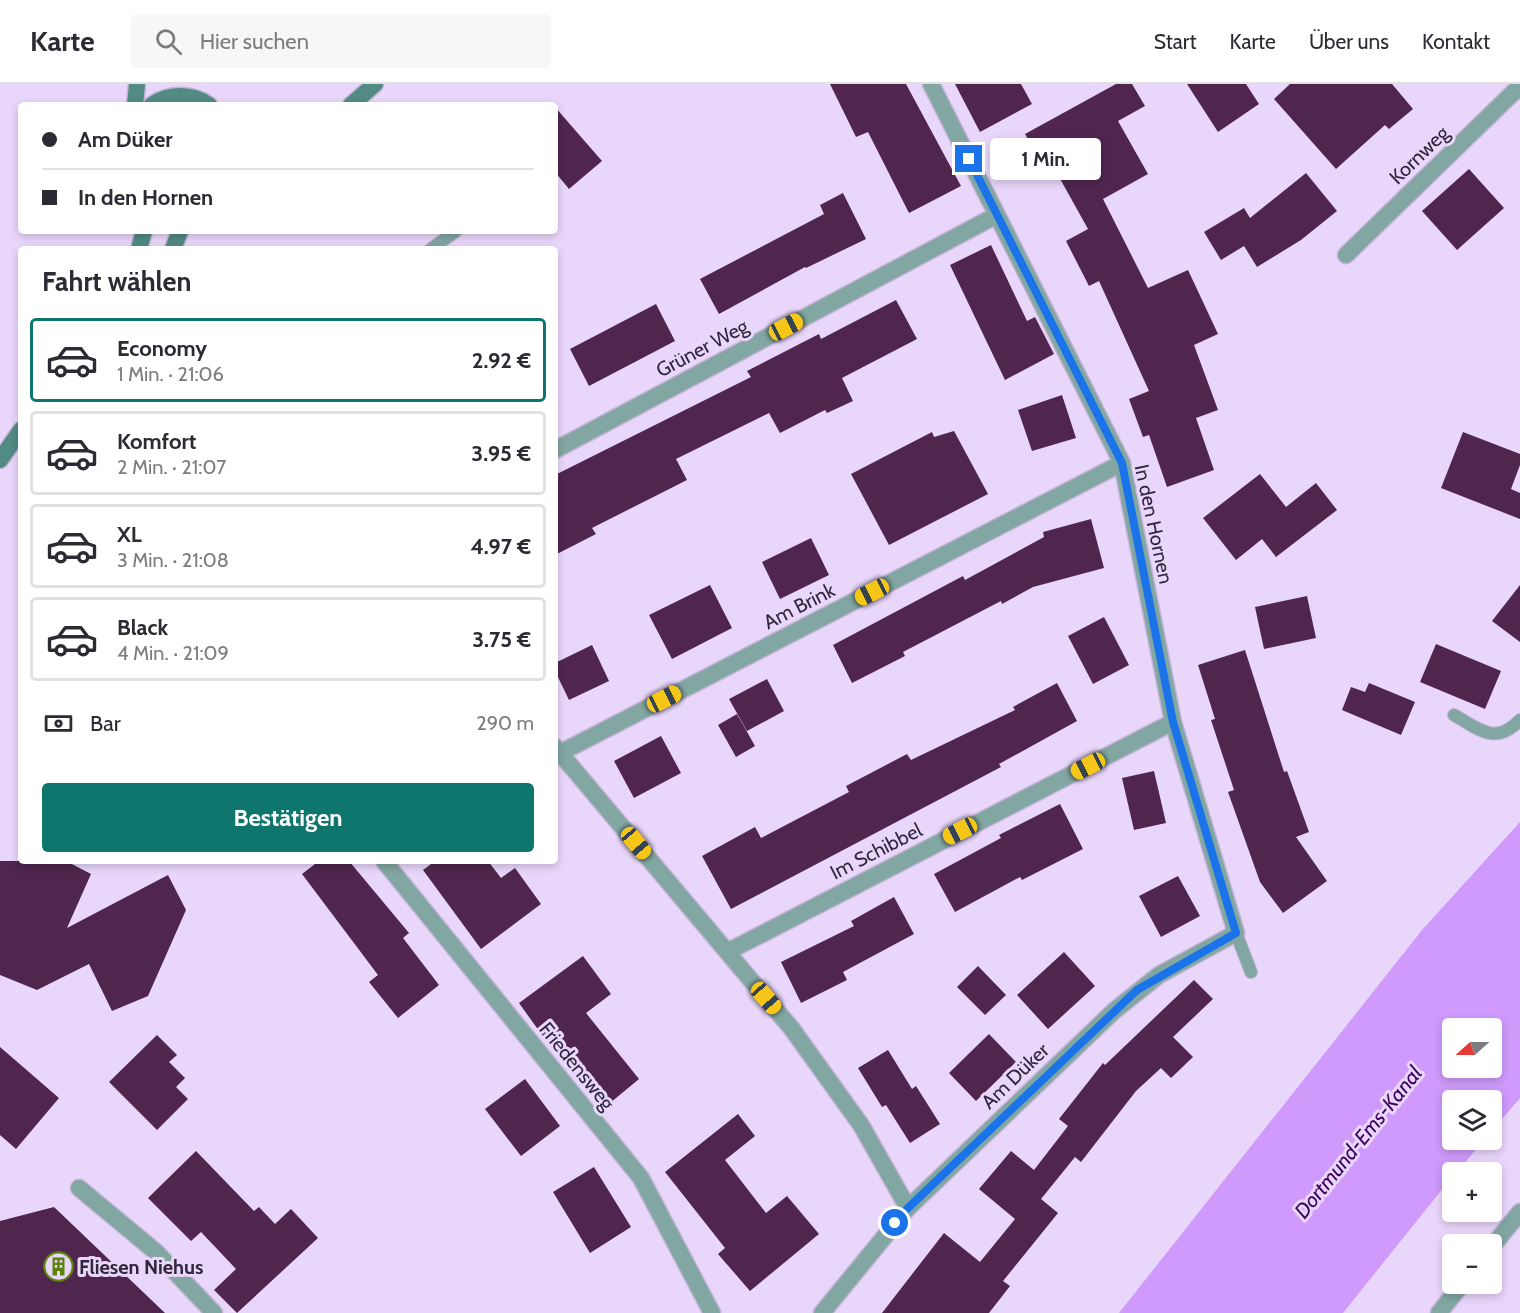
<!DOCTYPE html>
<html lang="de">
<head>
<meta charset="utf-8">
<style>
  :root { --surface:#fff; --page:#f7f7f7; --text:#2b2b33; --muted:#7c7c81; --line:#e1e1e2; --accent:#0f766e }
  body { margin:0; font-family:Cabin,sans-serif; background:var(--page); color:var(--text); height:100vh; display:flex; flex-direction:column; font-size:22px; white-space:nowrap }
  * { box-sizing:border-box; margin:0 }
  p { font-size:20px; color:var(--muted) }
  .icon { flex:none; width:33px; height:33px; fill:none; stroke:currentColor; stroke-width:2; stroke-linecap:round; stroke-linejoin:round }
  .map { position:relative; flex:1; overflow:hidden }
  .sheet { position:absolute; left:18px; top:162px; width:540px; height:618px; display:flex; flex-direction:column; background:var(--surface); border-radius:6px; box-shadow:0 3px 9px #0003 }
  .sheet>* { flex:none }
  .banner { position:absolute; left:18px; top:18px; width:540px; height:132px; border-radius:6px; box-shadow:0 3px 9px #0003; display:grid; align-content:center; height:132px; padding:0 24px; background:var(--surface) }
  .needle { width:39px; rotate:249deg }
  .fabs { position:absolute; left:1442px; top:934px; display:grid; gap:12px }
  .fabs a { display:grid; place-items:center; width:60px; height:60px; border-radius:6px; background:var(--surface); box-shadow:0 3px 9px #0003; font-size:30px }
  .end { position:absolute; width:27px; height:27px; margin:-14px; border:8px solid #1a73e8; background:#fff; box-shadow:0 0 0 3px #fff }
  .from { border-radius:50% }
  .bubble { position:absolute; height:42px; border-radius:6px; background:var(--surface); box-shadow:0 3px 9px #0003; font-size:20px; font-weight:700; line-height:42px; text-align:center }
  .car { position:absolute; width:18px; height:36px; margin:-18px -9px; border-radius:8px; box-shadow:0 0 4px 2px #0007; background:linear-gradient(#f5c518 24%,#345 0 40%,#f5c518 0 76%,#345 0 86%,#f5c518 0) }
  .banner b { display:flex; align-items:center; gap:21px; height:57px; font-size:22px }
  .banner b+b { border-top:2px solid var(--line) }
  .banner i { width:15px; height:15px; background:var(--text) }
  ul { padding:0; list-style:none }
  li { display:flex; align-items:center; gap:18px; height:84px; margin:0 12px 9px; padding:0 12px; border:3px solid var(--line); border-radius:6px }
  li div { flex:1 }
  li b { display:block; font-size:22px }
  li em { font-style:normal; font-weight:700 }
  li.active { border-color:var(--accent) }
  li>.icon { width:54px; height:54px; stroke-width:1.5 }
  h2 { padding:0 24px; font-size:27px; line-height:72px }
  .pay { display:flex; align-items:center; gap:15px; height:66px; padding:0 24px; font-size:22px }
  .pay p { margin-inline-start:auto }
  .button { display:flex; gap:12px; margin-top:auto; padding:12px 24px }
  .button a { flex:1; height:69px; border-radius:6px; background:var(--accent); color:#fff; font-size:24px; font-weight:700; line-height:69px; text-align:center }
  header { display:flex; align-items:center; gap:36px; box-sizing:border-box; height:84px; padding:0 30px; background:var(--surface); border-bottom:2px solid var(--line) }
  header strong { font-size:28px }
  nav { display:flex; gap:33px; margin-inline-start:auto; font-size:21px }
  .search { width:420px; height:54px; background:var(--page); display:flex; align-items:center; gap:15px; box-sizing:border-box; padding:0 21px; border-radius:6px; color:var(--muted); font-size:22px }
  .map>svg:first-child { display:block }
</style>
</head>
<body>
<header>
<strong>Karte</strong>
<div class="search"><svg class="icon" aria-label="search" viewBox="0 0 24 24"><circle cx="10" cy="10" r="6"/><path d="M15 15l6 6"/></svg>Hier suchen</div>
<nav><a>Start</a><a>Karte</a><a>Über uns</a><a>Kontakt</a></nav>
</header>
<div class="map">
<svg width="1520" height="1229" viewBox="0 0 1520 1229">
  <rect width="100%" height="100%" fill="#e9d7fb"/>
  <path fill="#cf9afc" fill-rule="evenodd" d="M1520 738V1014L1491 1048V1017H1452V1056H1484L1456 1089H1452V1093L1343 1229H1119L1422 846ZM1452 945H1491V984H1452Z"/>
  <path fill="#50264f" d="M830 0H906L961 102 909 129 868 48 856 53Z
    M955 0H1021L1032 20 980 48Z
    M1116 0H1132L1145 22 1118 37 1148 90 1103 115 1148 204 1188 186 1218 250 1194 261 1218 326 1196 334 1214 386 1167 403 1149 351 1143 353 1129 315 1149 307 1099 197 1089 202 1066 157 1088 145 1049 75 1041 79 1025 50Z
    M1187 0H1246L1259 20 1218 48Z
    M1290 0H1392L1413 25 1389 45 1385 41 1336 85 1274 15Z
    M555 23 602 77 569 105 555 88Z
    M1469 85 1504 124 1457 166 1422 127Z
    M1306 89 1337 127 1301 156 1257 183 1244 162 1221 176 1204 148 1244 124 1250 134Z
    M843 109 866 155 806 184 805 183 719 230 700 195 824 130 820 121Z
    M991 161 1027 237 1035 233 1054 270 1005 296 950 181Z
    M896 216 917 255 842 294 853 317 827 329 825 326 780 349 769 329 676 375 687 396 592 444 596 450 555 471V391L751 293 747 287 819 250 821 255Z
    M656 220 675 257 589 302 570 265Z
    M1062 311 1076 354 1032 367 1018 326Z
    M954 347 988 410 889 461 851 390 932 348 934 353Z
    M1463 348 1520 370V381L1511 405 1520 409V435L1441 404Z
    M1260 390 1286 423 1316 399 1337 426 1276 473 1262 455 1236 476 1203 434Z
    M1091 435 1104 484 1033 503 1002 520 1001 517 903 568 905 572 852 599 833 561 963 492 965 496 1044 453 1043 448Z
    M811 454 829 491 780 515 762 478Z
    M710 501 732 544 672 575 649 531Z
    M1520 501V558L1492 537Z
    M1307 512 1316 554 1264 565 1255 523Z
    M1104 533 1129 581 1093 600 1068 552Z
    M1436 560 1501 587 1485 625 1420 598Z
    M592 561 609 597 569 616 555 587V579Z
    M1245 566 1284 688 1287 687 1309 748 1296 753 1327 797 1283 829 1260 798 1228 708 1234 706 1211 636 1215 635 1198 581Z
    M767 595 784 627 747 647 729 615Z
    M1057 599 1077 637 999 680 1001 683 731 825 702 772 755 743 761 754 849 708 846 702 907 670 911 676 1015 626 1013 623Z
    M1369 599 1415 618 1401 651 1342 626 1351 603 1365 608Z
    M737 630 755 662 736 673 718 641Z
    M661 652 681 689 634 714 614 677Z
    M1154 687 1166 739 1134 746 1122 694Z
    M1060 720 1083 765 1022 796 1020 793 955 828 934 790 1001 754 999 751Z
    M0 777H66L91 790 67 844 168 791 186 826 148 912 112 927 89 880 37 906 0 891Z
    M319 777H349L409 849 403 854 439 901 398 934 369 898 378 891 302 790Z
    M435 777H488L501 794 515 784 541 820 481 865 423 786Z
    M1178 792 1200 832 1161 853 1139 812Z
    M894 813 914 850 843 888 847 896 801 919 781 878 854 842 851 837Z
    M1064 868 1095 902 1048 945 1017 911Z
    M583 872 611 910 586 929 639 995 610 1019 556 951 547 958 519 919Z
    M978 882 1006 911 985 931 957 903Z
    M1194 896 1213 915 1173 953 1193 973 1171 994 1161 984 1136 1007 1081 1078 1075 1073 1041 1115 1058 1129 1003 1197 1010 1202 989 1229H882L944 1149 980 1178 1015 1135 979 1105 1011 1067 1034 1086 1068 1042 1059 1035 1103 979 1105 981Z
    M989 950 1016 978 976 1017 949 989Z
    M157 951 177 971 169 978 185 994 176 1003 188 1015 157 1046 109 998Z
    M0 963 59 1014 16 1065 0 1051Z
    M888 966 912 1005 916 1002 940 1040 910 1059 886 1021 882 1023 858 984Z
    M525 995 560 1042 521 1072 485 1025Z
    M738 1030 755 1052 725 1076 766 1129 787 1112 819 1150 750 1207 718 1170 725 1164 665 1088Z
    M196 1067 254 1127 259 1123 275 1140 291 1125 318 1154 237 1229 214 1206 236 1185 201 1148 191 1157 148 1114Z
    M594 1083 631 1143 590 1169 553 1108Z
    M54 1123 165 1229H0V1137Z"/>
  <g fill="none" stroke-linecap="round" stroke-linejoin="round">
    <defs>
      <path id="service" d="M431 165 456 147
        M1454 631C1479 645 1495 662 1520 636
        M1236 849 1251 888"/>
      <path id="minor" d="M1346 171 1520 2
        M555 366 997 131
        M555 663 792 945 861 1041 908 1124
        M560 669 1122 379
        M384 777 641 1094 712 1229
        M727 868 1173 638
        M79 1104 156 1168 214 1229
        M1491 1164 1520 1128
        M822 1229 908 1124 1114 927 1159 891 1236 849 1173 638 1122 379 931 0
        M1439 1229 1462 1200"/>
      <path id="secondary" d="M135 21 137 0
        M152 21C168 9 192 9 209 21
        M351 21 375 0
        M139 165 144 147
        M173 165 180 147
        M0 376 21 346"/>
    </defs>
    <use href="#service" stroke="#c4b4d5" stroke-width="14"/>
    <use href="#minor" stroke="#c4b4d5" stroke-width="19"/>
    <use href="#secondary" stroke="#c4b4d5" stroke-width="19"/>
    <use href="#service" stroke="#82a6a2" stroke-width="12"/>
    <use href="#minor" stroke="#82a6a2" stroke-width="16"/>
    <use href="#secondary" stroke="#528a84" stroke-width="16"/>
  </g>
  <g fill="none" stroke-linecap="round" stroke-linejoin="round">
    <path stroke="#1a73e8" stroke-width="8" d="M895 1139 908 1124 1137 906 1236 849 1173 638 1122 379 969 75"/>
  </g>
  <defs>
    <symbol id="building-ring" viewBox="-11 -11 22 22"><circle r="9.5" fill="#e9d7fb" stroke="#5c840b" stroke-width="1.5"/><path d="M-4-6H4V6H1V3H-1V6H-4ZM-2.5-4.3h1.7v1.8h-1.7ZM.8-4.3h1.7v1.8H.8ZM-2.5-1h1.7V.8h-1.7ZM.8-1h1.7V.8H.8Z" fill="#5c840b"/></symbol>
  </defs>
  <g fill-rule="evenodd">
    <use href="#building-ring" x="42" y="1166" width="33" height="33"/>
  </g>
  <g text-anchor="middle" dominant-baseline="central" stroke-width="6" stroke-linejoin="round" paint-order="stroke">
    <g font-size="20" fill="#32263d" stroke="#e9d7fb">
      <text transform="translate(1419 71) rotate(-44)">Kornweg</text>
      <text transform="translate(702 264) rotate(-28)">Grüner Weg</text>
      <text transform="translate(1154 440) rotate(78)">In den Hornen</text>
      <text transform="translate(799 522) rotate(-27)">Am Brink</text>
      <text transform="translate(876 767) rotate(-27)">Im Schibbel</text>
      <text transform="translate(577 982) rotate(51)">Friedensweg</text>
      <text transform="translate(1015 992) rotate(-44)">Am Düker</text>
    </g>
    <g font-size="20" font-weight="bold" fill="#32263d" stroke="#e9d7fb" text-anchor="start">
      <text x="79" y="1183">Fliesen Niehus</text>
    </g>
    <g font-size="21" font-style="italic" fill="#3d025d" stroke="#e9d7fb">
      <text transform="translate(1358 1058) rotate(-51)">Dortmund-Ems-Kanal</text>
    </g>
  </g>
</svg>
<div class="fabs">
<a><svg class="needle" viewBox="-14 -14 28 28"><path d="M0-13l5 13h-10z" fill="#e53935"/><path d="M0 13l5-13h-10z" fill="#7c7c81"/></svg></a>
<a><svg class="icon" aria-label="layers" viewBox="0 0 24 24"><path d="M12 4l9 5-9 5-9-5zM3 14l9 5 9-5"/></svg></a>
<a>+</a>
<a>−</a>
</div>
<i class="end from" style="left:895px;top:1139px"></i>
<i class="end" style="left:969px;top:75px"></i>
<div class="bubble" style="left:990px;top:54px;width:111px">1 Min.</div>
<i class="car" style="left:786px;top:243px;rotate:62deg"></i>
<i class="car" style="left:872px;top:508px;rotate:243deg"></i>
<i class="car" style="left:664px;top:615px;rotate:63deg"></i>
<i class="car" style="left:1088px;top:682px;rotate:243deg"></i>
<i class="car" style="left:960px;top:747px;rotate:243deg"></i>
<i class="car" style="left:636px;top:759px;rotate:140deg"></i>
<i class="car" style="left:766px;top:914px;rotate:139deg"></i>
<div class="banner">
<b><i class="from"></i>Am Düker</b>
<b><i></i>In den Hornen</b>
</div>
<section class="sheet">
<h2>Fahrt wählen</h2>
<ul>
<li class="active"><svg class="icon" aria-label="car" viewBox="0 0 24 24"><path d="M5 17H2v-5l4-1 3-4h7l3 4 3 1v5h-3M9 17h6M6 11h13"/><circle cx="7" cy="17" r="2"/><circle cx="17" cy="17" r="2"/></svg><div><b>Economy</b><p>1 Min. · 21:06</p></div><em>2.92 €</em></li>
<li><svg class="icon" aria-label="car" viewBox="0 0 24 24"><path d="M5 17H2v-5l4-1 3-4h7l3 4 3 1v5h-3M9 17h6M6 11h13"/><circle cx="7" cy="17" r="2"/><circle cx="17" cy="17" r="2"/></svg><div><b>Komfort</b><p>2 Min. · 21:07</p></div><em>3.95 €</em></li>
<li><svg class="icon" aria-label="car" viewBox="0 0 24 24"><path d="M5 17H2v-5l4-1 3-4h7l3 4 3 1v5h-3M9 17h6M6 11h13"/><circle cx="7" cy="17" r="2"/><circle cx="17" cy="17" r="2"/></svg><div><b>XL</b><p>3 Min. · 21:08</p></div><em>4.97 €</em></li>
<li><svg class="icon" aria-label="car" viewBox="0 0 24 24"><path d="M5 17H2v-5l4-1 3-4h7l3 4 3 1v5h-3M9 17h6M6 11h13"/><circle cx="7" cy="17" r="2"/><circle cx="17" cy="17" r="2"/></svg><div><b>Black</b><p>4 Min. · 21:09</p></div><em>3.75 €</em></li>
</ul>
<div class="pay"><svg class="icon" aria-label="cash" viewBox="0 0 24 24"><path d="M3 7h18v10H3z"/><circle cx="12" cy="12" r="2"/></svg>Bar<p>290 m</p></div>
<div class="button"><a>Bestätigen</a></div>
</section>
</div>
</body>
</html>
